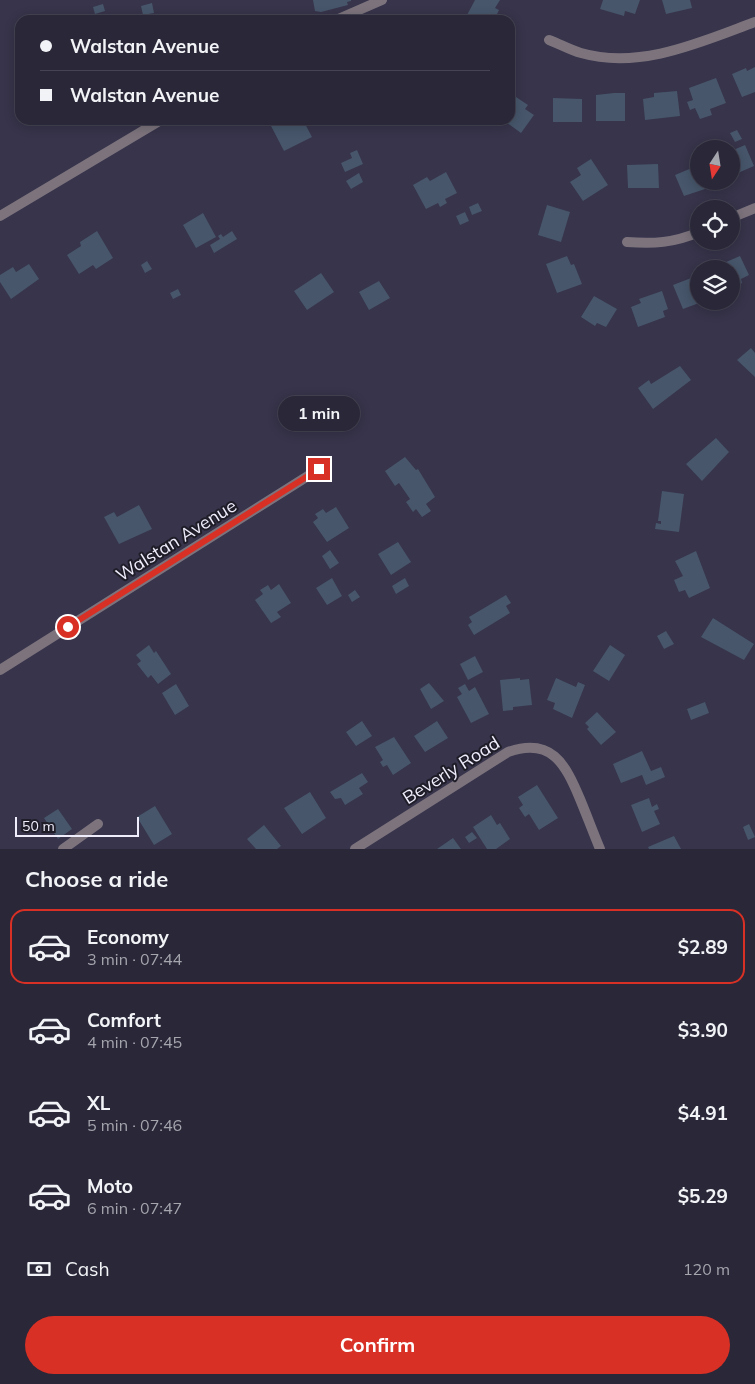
<!DOCTYPE html>
<html lang="en">
<head>
<meta charset="utf-8">
<style>
  :root { --surface:#292738; --page:#353343; --text:#f1f3f6; --muted:#a5a5ae; --line:#454453; --accent:#d93025 }
  body { margin:0; font-family:Mulish,sans-serif; background:var(--page); color:var(--text); height:100vh; display:flex; flex-direction:column; font-size:19px; white-space:nowrap }
  * { box-sizing:border-box; margin:0 }
  p { font-size:16px; color:var(--muted) }
  .icon { flex:none; width:28px; height:28px; fill:none; stroke:currentColor; stroke-width:2; stroke-linecap:round; stroke-linejoin:round }
  .map { position:relative; height:849px; overflow:hidden }
  .details { display:flex; flex-direction:column; background:var(--surface); flex:1 }
  .details>* { flex:none }
  .top-card { position:absolute; left:15px; top:15px; width:500px; height:110px; border-radius:15px; box-shadow:0 2px 12px #0003,0 0 0 1px var(--line); display:grid; align-content:center; height:110px; padding:0 25px; background:var(--surface) }
  .needle { width:32px; rotate:192deg }
  .buttons { position:absolute; left:690px; top:140px; display:grid; gap:10px }
  .buttons a { display:grid; place-items:center; width:50px; height:50px; border-radius:50%; background:var(--surface); box-shadow:0 2px 12px #0003,0 0 0 1px var(--line); font-size:25px }
  .scale { position:absolute; left:15px; bottom:12px; width:124px; box-sizing:border-box; padding-left:5px; border:2px solid #efedfc; border-top:0; font-size:14px; line-height:18px; white-space:nowrap; color:#efedfc; -webkit-text-stroke:4px #1f1d28; paint-order:stroke }
  .end { position:absolute; width:22px; height:22px; margin:-11px; border:6px solid #d93025; background:#fff; box-shadow:0 0 0 2px #fff }
  .from { border-radius:50% }
  .bubble { position:absolute; height:35px; border-radius:18px; background:var(--surface); box-shadow:0 2px 12px #0003,0 0 0 1px var(--line); font-size:16px; font-weight:700; line-height:35px; text-align:center }
  .top-card b { display:flex; align-items:center; gap:18px; height:48px; font-size:19px }
  .top-card b+b { border-top:1px solid var(--line) }
  .top-card i { width:12px; height:12px; background:var(--text) }
  ul { padding:0; list-style:none }
  li { display:flex; align-items:center; gap:15px; height:75px; margin:0 10px 8px; padding:0 15px; border:2px solid transparent; border-radius:15px }
  li div { flex:1 }
  li b { display:block; font-size:19px }
  li em { font-style:normal; font-weight:700 }
  li.selected { border-color:var(--accent) }
  li>.icon { width:45px; height:45px; stroke-width:1.5 }
  h2 { padding:0 25px; font-size:22px; line-height:60px }
  .pay { display:flex; align-items:center; gap:12px; height:55px; padding:0 25px; font-size:19px }
  .pay p { margin-inline-start:auto }
  .cta { display:flex; gap:10px; margin-top:auto; padding:10px 25px }
  .cta a { flex:1; height:58px; border-radius:30px; background:var(--accent); color:#fff; font-size:20px; font-weight:700; line-height:58px; text-align:center }
  .map>svg:first-child { display:block }
</style>
</head>
<body>
<div class="map">
<svg width="755" height="849" viewBox="0 0 755 849">
  <rect width="100%" height="100%" fill="#37344b"/>
  <path fill="#47566b" d="M313 0H351V1L347 2 348 5 321 12 315 11Z
    M475 0H500L495 8 499 10 494 20H471L466 17Z
    M603 0H640L635 14 625 11 624 16 600 9Z
    M662 0H690L692 8 666 14Z
    M152 3 154 13 143 15 141 6Z
    M103 4 105 11 95 14 93 7Z
    M755 67V92L742 97 732 74 746 68 747 71Z
    M716 78 726 103 710 109 712 115 700 119 695 108 690 110 687 102 693 100 689 88Z
    M677 91 680 116 645 120 643 99 654 97V93Z
    M510 93 528 105 525 109 534 115 521 133 503 120H510Z
    M614 93H625V121H596V95Z
    M553 98 582 99V122H553Z
    M273 120H303L312 137 284 151 269 122Z
    M737 130 742 139 735 142 730 133Z
    M745 145 754 166 731 176V151Z
    M357 150 363 164 345 172 341 163 352 158 350 153Z
    M591 159 608 185 583 201 570 182 581 175 577 168Z
    M658 164 659 188H628L627 165Z
    M699 165V181H711L712 184 705 187V189L684 196 675 175Z
    M446 172 457 193 445 199 447 203 440 207 438 203 426 209 413 185 427 177 430 181Z
    M359 173 363 182 351 189 346 181Z
    M478 203 482 211 472 215 469 207Z
    M547 205 570 212 561 242 538 235Z
    M465 212 469 221 460 225 456 216Z
    M203 213 216 237 196 248 183 225Z
    M97 231 113 258 96 269 93 265 79 274 67 255 81 246 80 242Z
    M232 231 237 239 214 253 210 245 220 239 218 236 221 234 223 237Z
    M567 256 571 265 574 264 582 284 557 293 546 264Z
    M740 256 749 275 741 279 742 283 731 288V269H718L717 266Z
    M147 261 152 269 145 273 141 265Z
    M29 264 39 279 11 299 0 282V275L13 267 16 272Z
    M321 273 334 292 307 310 294 291Z
    M699 275V303L683 309 673 285Z
    M379 281 390 298 369 310 359 292Z
    M178 289 181 295 173 299 170 293Z
    M662 291 668 309 663 311 665 317 638 327 631 307 641 303 639 299Z
    M594 296 617 309 606 327 597 323 595 326 581 317Z
    M751 348 755 353V377L737 360Z
    M680 366 691 380 653 409 638 388 649 380 651 384Z
    M716 438 729 452 702 481 686 464Z
    M405 457 416 470 418 469 435 497 426 504 431 511 422 517 416 509 413 512 406 502 410 499 399 483 395 486 385 471Z
    M662 491 684 494 679 532 655 529 656 523 661 524V521H658Z
    M139 505 152 529 119 544 104 517 114 512 117 517Z
    M336 507 349 528 327 542 313 522 318 518 315 514 323 509 326 513Z
    M398 542 411 562 391 575 378 554Z
    M330 550 339 563 330 569 322 556Z
    M696 551 710 588 689 598 685 590 679 592 674 580 683 576 675 561Z
    M332 578 342 596 327 605 316 588Z
    M405 578 409 586 396 594 392 586Z
    M279 584 291 603 277 612 281 617 271 623 255 600 263 594 260 590 268 585 271 590Z
    M355 590 360 597 352 602 348 595Z
    M506 595 511 603 506 606 510 613 474 635 468 625 472 622 469 617Z
    M713 618 754 644 744 660 701 637Z
    M666 631 674 644 664 649 657 636Z
    M149 645 154 653 156 651 171 674 158 684 151 675 148 678 137 664 141 661 136 655Z
    M610 645 625 655 609 681 593 671Z
    M475 656 483 672 468 680 460 664Z
    M520 678V680L529 679 532 705 513 707V710L503 711 500 680Z
    M556 678 576 687 578 682 585 685 572 718 553 709 555 703 547 700Z
    M429 683 444 701 431 709 420 689Z
    M176 684 189 706 175 715 162 693Z
    M465 684 469 691 475 687 489 714 471 723 457 697 462 694 458 688Z
    M705 702 709 713 691 720 687 709Z
    M597 712 616 732 601 745 587 729 589 727 585 723Z
    M362 721 372 736 356 746 346 732Z
    M437 721 448 738 425 752 414 736Z
    M394 737 411 763 393 775 387 765 383 767 380 762 383 760 375 747Z
    M642 751 651 771 661 767 665 777 646 785 642 775 621 783 613 764Z
    M362 773 368 782 359 788 363 794 345 805 341 798 335 799 330 792Z
    M537 785 558 818 539 830 529 814 525 817 519 808 523 805 518 797Z
    M310 792 326 818 302 834 284 808Z
    M649 798 652 807 657 804 659 809 654 811 660 824 642 832 631 805Z
    M155 806 172 834 154 845 137 817Z
    M58 809 72 829 58 839 44 818Z
    M491 815 497 825 500 823 510 839 496 849H487L473 827Z
    M749 824 755 837 748 840 743 827Z
    M264 825 281 846 277 849H256L247 839Z
    M472 832 477 838 469 843 465 837Z
    M674 836 681 849H649L648 847Z
    M453 838 461 849H437Z"/>
  <g fill="none" stroke-linecap="round" stroke-linejoin="round">
    <path stroke="#7c737d" stroke-width="10" d="M63 849 98 824"/>
    <path stroke="#7c737d" stroke-width="10" d="M336 20 382 0
      M549 40C560 44 570 50 581 53 640 70 701 42 755 22
      M0 216 161 120
      M731 218 755 208
      M627 242C653 244 674 243 699 232
      M0 670 319 469
      M355 849 508 752C551 737 565 763 580 799 587 816 593 832 600 849"/>
  </g>
  <g fill="none" stroke-linecap="round" stroke-linejoin="round">
    <path stroke="#d93025" stroke-width="6" d="M68 627 319 469"/>
  </g>
  <g text-anchor="middle" dominant-baseline="central" stroke-width="4" stroke-linejoin="round" paint-order="stroke">
    <g font-size="18" fill="#efedfc" stroke="#1f1d28">
      <text transform="translate(176 540) rotate(-32)">Walstan Avenue</text>
      <text transform="translate(451 770) rotate(-32)">Beverly Road</text>
    </g>
  </g>
</svg>
<div class="buttons">
<a><svg class="needle" viewBox="-14 -14 28 28"><path d="M0-13l5 13h-10z" fill="#e53935"/><path d="M0 13l5-13h-10z" fill="#a5a5ae"/></svg></a>
<a><svg class="icon" aria-label="locate" viewBox="0 0 24 24"><circle cx="12" cy="12" r="6"/><path d="M12 2v4M12 18v4M2 12h4M18 12h4"/></svg></a>
<a><svg class="icon" aria-label="layers" viewBox="0 0 24 24"><path d="M12 4l9 5-9 5-9-5zM3 14l9 5 9-5"/></svg></a>
</div>
<div class="scale">50 m</div>
<i class="end from" style="left:68px;top:627px"></i>
<i class="end" style="left:319px;top:469px"></i>
<div class="bubble" style="left:278px;top:396px;width:82px">1 min</div>
<div class="top-card">
<b><i class="from"></i>Walstan Avenue</b>
<b><i></i>Walstan Avenue</b>
</div>
</div>
<section class="details">
<h2>Choose a ride</h2>
<ul>
<li class="selected"><svg class="icon" aria-label="car" viewBox="0 0 24 24"><path d="M5 17H2v-5l4-1 3-4h7l3 4 3 1v5h-3M9 17h6M6 11h13"/><circle cx="7" cy="17" r="2"/><circle cx="17" cy="17" r="2"/></svg><div><b>Economy</b><p>3 min · 07:44</p></div><em>$2.89</em></li>
<li><svg class="icon" aria-label="car" viewBox="0 0 24 24"><path d="M5 17H2v-5l4-1 3-4h7l3 4 3 1v5h-3M9 17h6M6 11h13"/><circle cx="7" cy="17" r="2"/><circle cx="17" cy="17" r="2"/></svg><div><b>Comfort</b><p>4 min · 07:45</p></div><em>$3.90</em></li>
<li><svg class="icon" aria-label="car" viewBox="0 0 24 24"><path d="M5 17H2v-5l4-1 3-4h7l3 4 3 1v5h-3M9 17h6M6 11h13"/><circle cx="7" cy="17" r="2"/><circle cx="17" cy="17" r="2"/></svg><div><b>XL</b><p>5 min · 07:46</p></div><em>$4.91</em></li>
<li><svg class="icon" aria-label="car" viewBox="0 0 24 24"><path d="M5 17H2v-5l4-1 3-4h7l3 4 3 1v5h-3M9 17h6M6 11h13"/><circle cx="7" cy="17" r="2"/><circle cx="17" cy="17" r="2"/></svg><div><b>Moto</b><p>6 min · 07:47</p></div><em>$5.29</em></li>
</ul>
<div class="pay"><svg class="icon" aria-label="cash" viewBox="0 0 24 24"><path d="M3 7h18v10H3z"/><circle cx="12" cy="12" r="2"/></svg>Cash<p>120 m</p></div>
<div class="cta"><a>Confirm</a></div>
</section>
</body>
</html>
